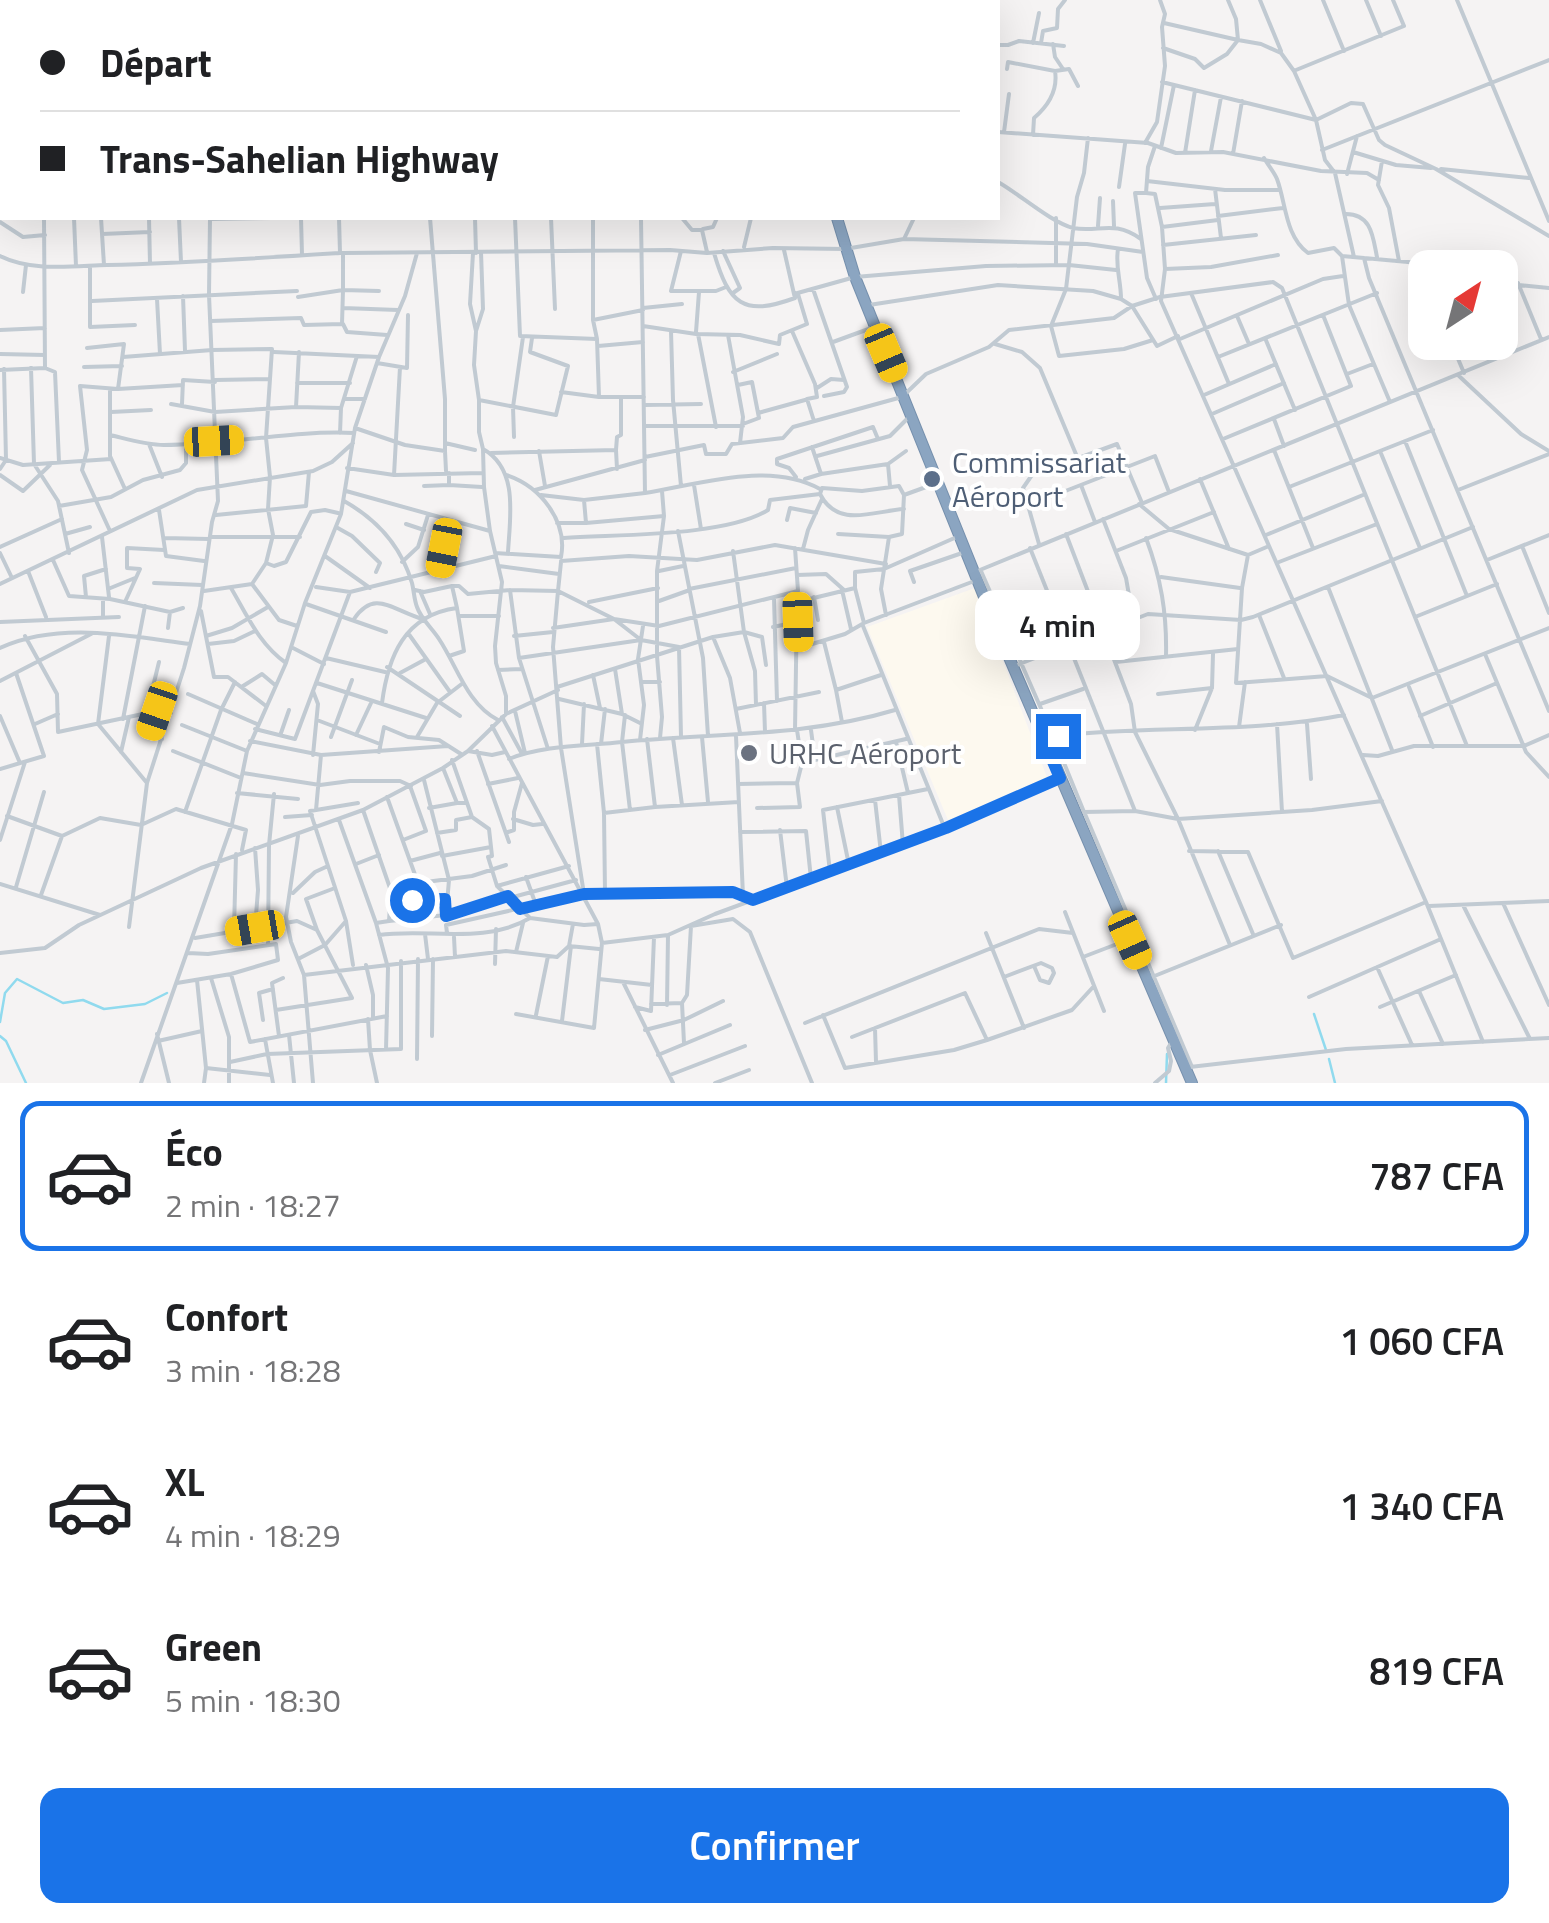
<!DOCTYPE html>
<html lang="fr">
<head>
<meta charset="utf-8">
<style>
  :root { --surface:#fff; --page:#f2f2f2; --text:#202124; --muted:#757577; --line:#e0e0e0; --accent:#1a73e8 }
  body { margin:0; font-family:"Titillium Web",sans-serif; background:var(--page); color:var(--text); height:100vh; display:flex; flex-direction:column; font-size:38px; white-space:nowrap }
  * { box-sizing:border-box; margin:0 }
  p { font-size:32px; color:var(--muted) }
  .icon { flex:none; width:55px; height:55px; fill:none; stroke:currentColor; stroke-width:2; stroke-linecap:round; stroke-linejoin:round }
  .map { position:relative; height:1083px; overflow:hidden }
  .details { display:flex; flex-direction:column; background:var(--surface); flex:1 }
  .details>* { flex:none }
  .banner { position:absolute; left:0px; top:0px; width:1000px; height:220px; box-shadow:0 10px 40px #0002; display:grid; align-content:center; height:220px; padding:0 40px; background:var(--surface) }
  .needle { width:65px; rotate:36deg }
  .buttons { position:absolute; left:1408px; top:250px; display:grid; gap:20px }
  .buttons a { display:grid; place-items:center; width:110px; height:110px; border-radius:20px; background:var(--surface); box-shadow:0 10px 40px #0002; font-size:50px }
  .end { position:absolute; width:45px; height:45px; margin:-22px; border:12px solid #1a73e8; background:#fff; box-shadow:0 0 0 5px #fff }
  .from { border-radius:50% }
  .bubble { position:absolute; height:70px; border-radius:20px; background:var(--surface); box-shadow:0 10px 40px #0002; font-size:32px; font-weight:600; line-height:70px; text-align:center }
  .car { position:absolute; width:30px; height:60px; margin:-30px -15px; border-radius:12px; box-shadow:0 0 8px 2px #0007; background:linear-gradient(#f5c518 24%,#345 0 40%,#f5c518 0 76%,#345 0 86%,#f5c518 0) }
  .banner b { display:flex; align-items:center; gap:35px; height:95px; font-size:38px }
  .banner b+b { border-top:2px solid var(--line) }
  .banner i { width:25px; height:25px; background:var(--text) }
  ul { padding:18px 0 0; list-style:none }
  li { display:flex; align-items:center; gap:30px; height:150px; margin:0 20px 15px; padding:0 20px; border:5px solid transparent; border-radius:20px }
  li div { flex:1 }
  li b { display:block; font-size:38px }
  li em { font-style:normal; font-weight:600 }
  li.selected { border-color:var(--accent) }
  li>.icon { width:90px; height:90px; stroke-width:1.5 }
  .cta { display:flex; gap:20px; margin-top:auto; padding:20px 40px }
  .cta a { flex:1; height:115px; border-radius:20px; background:var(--accent); color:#fff; font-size:40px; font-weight:600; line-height:115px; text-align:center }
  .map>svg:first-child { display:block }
</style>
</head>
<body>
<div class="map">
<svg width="1549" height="1083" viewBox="0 0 1549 1083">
  <rect width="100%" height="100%" fill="#f5f3f3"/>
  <path fill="#fdf9ef" d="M975 588 1048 780 948 820 867 627Z"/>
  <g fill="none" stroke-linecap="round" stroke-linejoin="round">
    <path stroke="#90daee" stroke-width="2.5" d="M1314 1014 1326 1050
      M0 1022 5 993 17 979 63 1003 83 1000 104 1009 145 1004 167 993
      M0 1036 6 1041 26 1083
      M1329 1059 1335 1083
      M1166 1083 1167 1054"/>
    <defs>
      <path id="highway" d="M821 0V2
        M837 218 855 277 999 634 1192 1083"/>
    </defs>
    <use href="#highway" stroke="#7690ad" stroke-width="12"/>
    <path stroke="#c1cad2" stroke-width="4" d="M59 0 63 2
      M162 0V2
      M202 0V2
      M264 0 268 2
      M466 0V2
      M478 0 482 2
      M534 0 541 2
      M547 0V2
      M705 0 709 2
      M772 0 773 2
      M1228 0 1236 19 1238 40 1261 44 1281 53 1294 71 1316 120 1325 160 1335 173 1354 257
      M1260 0 1281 51
      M1323 0 1344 51
      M1366 0 1381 36
      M1457 0 1549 221
      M107 2 109 0
      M311 2 312 0
      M571 2 572 0
      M606 2V0
      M678 2 679 0
      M0 8 2 10
      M1033 43 1039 13
      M1041 43 1043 31 1057 28 1058 9 1065 0
      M1053 44 1055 57 1063 69
      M998 45H1008L1019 41 1064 46
      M1163 48 1195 59 1204 68 1227 54 1238 40 1164 23
      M0 52 2 53
      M1007 69 1008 62 1055 71C1058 90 1048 106 1034 118L1033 135
      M1296 70 1404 26 1393 0
      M1055 71 1069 69 1078 86
      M1162 82 1316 120 1351 103 1363 104 1379 140 1385 145 1436 169 1549 236
      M0 99 2 96
      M998 132 1148 143 1176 153 1223 152 1321 171 1367 173 1379 180
      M1004 132 1009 94
      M0 134 2 136
      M1088 138 1084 173 1077 197 1066 289 1051 326 1059 356 1124 349 1153 340
      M1145 143 1157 122 1165 66 1162 27 1165 14 1160 0
      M1155 146 1148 167 1146 193 1155 194 1162 227 1165 269 1161 301 1426 902 1483 1042
      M1161 148 1174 85
      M1322 150 1549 60
      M1211 151 1221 97
      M1353 152 1396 165 1431 168
      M1185 153 1195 90
      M1233 154 1242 101
      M1264 158C1268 165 1274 172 1277 179 1286 203 1285 236 1308 253L1334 248 1342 256 1419 263 1434 268
      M1382 161 1378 185 1389 208 1399 261
      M1441 169 1529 178
      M1347 174 1357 136
      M0 177 2 172
      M1147 181 1225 190H1279
      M998 182C1018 193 1052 223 1073 228 1099 233 1113 219 1141 239
      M1119 187 1125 144
      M1215 189 1221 238
      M1146 193H1135L1147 278 1156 299
      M1113 201 1114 226
      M1160 208 1215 204
      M1346 214C1372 214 1373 238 1377 257
      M1218 216 1283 208
      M44 218 45 368
      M74 218 76 266
      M101 218 104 265
      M149 218 150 264
      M179 218 181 262
      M301 218 302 255
      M339 218 340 253H343L670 250 707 253 773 248 845 249 904 239 914 218
      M475 218 476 253
      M515 218 520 336 597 339
      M551 218 555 309
      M593 218V320
      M682 218 692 230H702L707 252
      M1056 218V263
      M210 219 272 218
      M0 222 23 237 45 235
      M1098 226 1100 198
      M1162 227 1218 220
      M703 229 713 227 717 218
      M102 234 150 232
      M904 239 1087 244 1143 252
      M1163 245 1256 235
      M744 247 751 218
      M1118 249C1115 267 1121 280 1121 299L1132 306 1157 346 1178 336
      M784 250 794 294
      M681 251 671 291H716L726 287
      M723 251 740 288 733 293
      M343 253V290L379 291
      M473 253 470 304 476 331 474 365 479 400V432L483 449C519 469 510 517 508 552
      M714 253C729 304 743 317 795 298L794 294 855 277 986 266 1069 265 1116 270
      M0 256C32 272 73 266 107 265 185 263 262 258 340 253
      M1342 256 1349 305 1390 402
      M1364 258 1369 278 1549 711
      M1419 263 1425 277
      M90 266V327L135 325
      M1165 269 1211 267 1278 255
      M1500 283 1549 288
      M1518 283 1541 339
      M813 289 847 387 844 392 824 396
      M23 292 26 265
      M1191 293 1229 384
      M183 296 185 351
      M157 299 160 354
      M92 301 297 291
      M869 305 998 285 1093 291 1121 299
      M343 308 398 310
      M643 308 682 304
      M643 310 593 320 597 339 599 397H644
      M1237 316 1249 344
      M211 321 301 318 304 325 342 324 343 290 298 297
      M343 324 347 332 387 335
      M643 326 696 334 740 335 779 344 780 335 807 324 798 294
      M0 330 45 328
      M476 331 483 309 481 252
      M671 331 673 400 681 486
      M792 331 815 384 817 397 807 399 814 421
      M696 332 699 292
      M698 334 716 427
      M728 335 743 417 740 443
      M1265 338 1295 410
      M1180 339 1323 279 1343 276
      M833 342 874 327
      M1451 342 1464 373
      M1496 342 1502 357
      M995 344 1022 352 1040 368 1078 459
      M598 346 643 342
      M87 348 124 344 118 389
      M274 352 379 357
      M0 354 45 355
      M123 357 212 350 272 349 266 438 270 477 268 509 273 535 266 563 252 584 204 591
      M1218 357 1377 293
      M377 363 407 368 408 315
      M84 367 122 366
      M31 368 34 464 58 501 69 553
      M0 370 45 368 55 372 59 462
      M733 372 777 354
      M1347 374 1373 364
      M1459 376 1521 434 1549 451
      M215 380 269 379
      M297 383H350
      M738 385 752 382 759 418 743 424
      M817 388 831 379 844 380
      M110 389V456L125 489
      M561 392 599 397
      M1204 395 1276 364
      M346 399H365
      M479 400 556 415 568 366 530 352 532 338
      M171 404 215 412 296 407 341 408
      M182 404 183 380 215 382
      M645 405 701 404
      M296 407 299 352
      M111 412 151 410
      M758 413 805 400
      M1212 414 1284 383
      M1274 419 1284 446
      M644 426H743
      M355 428 405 445 445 451V399L430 218
      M340 433 341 408 357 356
      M110 435C127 439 146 445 164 445 228 445 290 430 354 433
      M514 437 513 407 523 337
      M1223 439 1351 386 1323 315
      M1405 441 1467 596
      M445 443 475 450
      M149 444 162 477
      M483 449 484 487 490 531 502 582 495 646 496 663 506 696V714
      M616 450 617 437 621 435V397
      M1274 450 1313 548
      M445 451 446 471
      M539 451 545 486
      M1380 451 1420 548
      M491 453 616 450 617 469
      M817 456 890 436 907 419
      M645 457 704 445 706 454H726L732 444 783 438 793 427 902 397 926 374 989 347 1009 330 1114 318 1132 306 1160 297 1273 282 1282 288 1467 746
      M0 458 23 465 111 459
      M888 464 906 451
      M347 468 394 475 482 473
      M0 469 6 460 4 369
      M449 473V485L482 487
      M821 474 888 464 890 486
      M0 475 23 491 50 465
      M394 475 400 367
      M796 477 789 468 777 464V459L873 427 878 439
      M805 479 821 474 812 447
      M1200 479 1229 549
      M694 485 701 529
      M1081 485 1095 522
      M424 486 449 485
      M1289 487 1433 430
      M535 490 645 460
      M1458 490 1549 454
      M346 491 490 531
      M662 491 664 516
      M645 493C701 484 768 461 820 489
      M820 494C838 529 873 511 904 509
      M541 495 584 500 645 493 641 218
      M584 500 586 523 664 516 657 571V656L662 717 660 738
      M344 501C378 520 401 546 412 583 414 591 414 599 417 607 421 619 432 628 439 639 457 666 467 704 498 720
      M1139 504 1169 529 1248 555 1269 546
      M59 506 111 497 143 480 180 470 186 463V445
      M1027 506 1155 456 1169 492
      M159 510 166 556 204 561
      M216 515 306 506 309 472
      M1103 519 1126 578 1133 618
      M787 520 790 508 816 513
      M557 523H586
      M406 524 424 530
      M336 527 352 536 380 563 376 572
      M110 531 82 470 87 450 80 386 118 389 183 385
      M678 531 703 658 708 736
      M65 534 90 527
      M838 534 889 537 881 589 886 615
      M1066 534 1131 704 1135 732 1178 819 1230 945
      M1266 535 1363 495
      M102 537 109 597
      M210 537H300
      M889 537 902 534 904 495 937 483
      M164 538 209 539
      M564 538C617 534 725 537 768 510L770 500 820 494 822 488 862 491 899 486 904 495
      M1146 538C1161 578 1167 613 1166 656
      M1039 544 1023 488 1032 475 1117 444 1142 503
      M1522 546 1549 613
      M0 547 62 519
      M1030 548 1135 811
      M803 549 808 530 822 499
      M733 551 744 632 755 671 756 705
      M1116 551 1214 512
      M0 553 12 578
      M495 553 561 557C568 521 540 486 506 475
      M1248 555 1242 588 1236 683 1327 676 1372 698 1549 628
      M325 556 370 588
      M53 560 69 596 110 599 170 612 183 608
      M1487 560 1549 535
      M561 561 629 556 697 560 775 545 886 564
      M402 562 418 547 428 515
      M1279 562 1377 524
      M266 563 274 566 286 562 311 512 325 510 338 513
      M499 566 559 574
      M28 571 46 617
      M659 571 683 566
      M981 571 1053 736
      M975 572 1549 337
      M439 573 444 548
      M797 575 826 574 844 590
      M1161 577 1240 588
      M914 582 910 571 965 552
      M154 583 202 585
      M0 584 197 490 313 471 332 462 353 443
      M252 584 279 620 297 626
      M452 586H459L468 594 510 590 558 591 561 562
      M316 587 350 592 496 556
      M1328 587 1392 750
      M231 588C247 615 259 644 286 663
      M855 588V572L884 569 959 536
      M108 589 135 578
      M689 589 796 568
      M415 590 424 592 452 586 457 608
      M510 590 519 658 548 749
      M842 590 851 629
      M420 591 430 614
      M796 592 797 602 855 588 864 623
      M86 597 84 576 106 569
      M814 597 818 620
      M774 599 777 701
      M659 601 687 591
      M125 602 140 569 127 568V548L164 550
      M589 602 658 588
      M306 604 386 632
      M201 611 214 677H228L266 706
      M1259 615 1284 678
      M459 616H499
      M103 617V599
      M1415 617 1497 584
      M354 619C375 588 393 611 423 619
      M0 622 119 617
      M863 626 945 829 1060 778
      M773 627 797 622
      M168 628 170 612
      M553 628 614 619 641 640 679 647
      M408 633 450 692
      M25 636 57 694 58 732 157 711 171 713
      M109 636 98 724 147 783
      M206 636 232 628 268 607
      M514 636 553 632
      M713 637 730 678 740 733
      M824 642 836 690
      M208 644 234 641 255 631
      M679 647 681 737
      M0 648C59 621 128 636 190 644
      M293 648 324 664
      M799 648 845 634 864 623 977 580
      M1485 654 1526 752 1549 777
      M326 658 385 672
      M519 658 641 640
      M1116 662 1238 649
      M1017 665 1148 614 1241 620 1253 617 1473 527
      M387 667 460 716
      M615 669 622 714
      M498 670 522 669
      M400 673 426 659
      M593 675 600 708
      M0 681 91 634
      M642 682H660
      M317 683 426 718
      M243 686 262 674 275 685
      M557 687 713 637 744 632 762 637 766 665
      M1409 687 1433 747
      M188 694 257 724
      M1158 694 1212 688
      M559 699 622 714 640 723
      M382 703C388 657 404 615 457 608L464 651 449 656
      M764 703 765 732
      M1040 704 1083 689
      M736 709 819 692
      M147 711 159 662
      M157 711 149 736 162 739
      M515 711 525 753
      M625 715 622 742 630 810
      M1344 715C1248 734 1150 725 1053 736L1084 812 1135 811 1178 819 1312 810 1382 801
      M0 716 20 763
      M1420 716 1497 683
      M502 717 521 752
      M123 719 145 606
      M317 720 380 744
      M842 722 836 690 881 675
      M35 724 58 714
      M1277 724 1282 812
      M1307 724 1311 779
      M182 725 247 751
      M492 726 598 924 602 943 594 1028 516 1014
      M1239 727 1245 682
      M255 729 295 739 350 592
      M795 730 797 602
      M797 730 802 763 906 739
      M811 730 815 760
      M1195 730 1212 688 1213 654
      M281 733 289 710
      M356 735 371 703
      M736 736 743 896
      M331 737 352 680
      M417 737 437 703 463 683
      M702 737 708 802
      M673 738 682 805
      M647 739 655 807
      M640 740 644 705 638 659 643 626
      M250 741 321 755 448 746
      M896 742 908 793
      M582 744 584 704
      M597 744 604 813 605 893
      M601 744 605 709
      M173 751 241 778
      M468 751 492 755 505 752
      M477 751 509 842
      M121 752 129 717
      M379 752 384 727 408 737 439 740 461 754
      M313 755 318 704 313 691
      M1363 755 1378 756 1414 746H1524L1549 735
      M509 759C544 745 586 746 622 742 715 733 805 737 895 710
      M452 760 472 817 489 829 492 856 488 857 497 886 530 918 584 925 598 924
      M443 768 457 803H467
      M0 769 44 756 16 673
      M243 773 320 785 350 781H400L411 786
      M424 780 449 880 446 915
      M488 784 518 778
      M738 784 797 783
      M237 793 298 799
      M899 795 903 845
      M387 797 418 883 472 876 506 865
      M875 800 881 853
      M837 807 849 865
      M429 808 457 803
      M757 808 800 807 797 783 802 763
      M316 810 321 755
      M363 810 391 891 389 921 376 923
      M185 812 221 710 235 682
      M604 813 655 807 739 802
      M1085 814 1192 1067
      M7 816 62 836
      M285 817 312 815
      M513 819 533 825 542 824
      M339 820 376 923 388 968 386 1050
      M780 830 787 888
      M508 832 514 830V812L522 783
      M740 832 806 831 811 879
      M437 833 456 830V820L472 817
      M298 836 286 917 291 942 304 975 313 1083
      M0 840 25 762
      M403 840 426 831 410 786
      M255 848 258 890 255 928
      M1189 851 1248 852 1293 958 1426 902
      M1218 851 1253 934
      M442 856 491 847
      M410 861 440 853
      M356 864 379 855
      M830 872 823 810 928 789
      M526 877 536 905
      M0 884 100 915
      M497 886 569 866
      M16 887 44 792
      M293 893 315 872 328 866
      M584 894 561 748 553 647 558 591 614 619 659 626 798 591 795 548
      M41 895 62 836 100 818 141 825 176 809 246 830 242 850
      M390 899H445
      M1503 903 1549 1005
      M1463 905 1530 1039
      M1429 906 1549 901
      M1065 912 1104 1011
      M389 921 446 915 576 880
      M129 927 147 783 184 668 200 606 212 522 218 501 209 295 210 218
      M234 929 236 854
      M447 933 446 925 584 894 733 892 753 900
      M986 933 1024 1028
      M425 934 428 959
      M379 935C427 928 485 945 530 918
      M454 937 455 957
      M195 938 297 921 317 930
      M602 943 668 935 715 914 945 829
      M268 945 269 845 274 794
      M569 946 599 949
      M516 952 523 923
      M0 953 45 948 79 925 201 868 363 810 443 768 468 751 506 714 558 690
      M1083 957 1130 939
      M300 958 325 945 346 921
      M495 964 496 929
      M353 965 346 921 310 811 358 803
      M366 965 373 995V1018
      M1377 967 1412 1045
      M231 974 250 1042 387 1016
      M304 975 506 951 557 957 569 946 573 924
      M1004 977 1041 963 1052 968 1054 973 1049 983 1040 980 1034 966
      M1152 977 1281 925
      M211 978 229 1037V1083
      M599 979 652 985
      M197 980 206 1068 204 1083
      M623 982 673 1083
      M177 983 231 974 278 960 276 944 208 954 188 953
      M1419 991 1443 1044
      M1309 997 1441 939
      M682 1003 687 995 691 926 733 919 750 932 812 1083
      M651 1004 682 1003 684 1043
      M667 1005 668 935
      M635 1007 651 1011 654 937
      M1380 1007 1456 975
      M276 1010 352 998 317 930 306 899 335 888
      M536 1015 548 956
      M823 1015 845 1068 954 1050 987 1040 1072 1010 1094 986
      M368 1019 370 1050 377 1083
      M263 1020 259 993 273 989
      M562 1021 571 946
      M805 1023 1039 929 1073 933
      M875 1028 876 1062
      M645 1030 684 1020 723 1001
      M157 1034 169 1083
      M289 1035 294 1083
      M279 1036 272 983 283 978
      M432 1036 433 959
      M852 1037 965 993 987 1040
      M265 1039 273 1083
      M158 1041 202 1031
      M658 1055 730 1025
      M417 1059 418 959
      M230 1062 267 1054 401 1049V961
      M1190 1067 1346 1049 1549 1038
      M206 1068 270 1075
      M670 1075 745 1046
      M141 1083 232 824 247 751 286 663 305 603 341 514 355 428 379 357 405 296 417 253
      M715 1083 749 1070
      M1155 1083 1169 1071 1171 1061 1168 1048 1171 1043"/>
    <use href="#highway" stroke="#8ba5c1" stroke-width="10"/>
  </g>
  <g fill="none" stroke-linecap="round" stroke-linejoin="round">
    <path stroke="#1a73e8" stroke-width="12" d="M412 900 445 899 446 916 508 896 520 909 584 894 733 892 753 900 946 828 1060 778 1048 750 1058 748 1054 736H1058"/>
  </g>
  <circle fill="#5c6f8a" stroke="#fff" stroke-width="4" cx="932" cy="479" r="10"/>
  <circle fill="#6b7280" stroke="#fff" stroke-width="4" cx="749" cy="753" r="10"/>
  <g text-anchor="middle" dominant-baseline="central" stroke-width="8" stroke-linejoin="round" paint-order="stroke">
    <g font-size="30" fill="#4e5e75" stroke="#fff" text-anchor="start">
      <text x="952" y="462">Commissariat<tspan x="952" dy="34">Aéroport</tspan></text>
    </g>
    <g font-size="30" fill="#5b616d" stroke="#fff" text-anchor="start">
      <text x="769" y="753">URHC Aéroport</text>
    </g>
  </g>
</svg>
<div class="buttons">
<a><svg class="needle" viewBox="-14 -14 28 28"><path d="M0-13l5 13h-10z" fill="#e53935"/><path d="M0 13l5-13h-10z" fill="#757577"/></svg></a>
</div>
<i class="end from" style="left:412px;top:900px"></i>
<i class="end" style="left:1058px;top:736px"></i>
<div class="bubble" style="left:975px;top:590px;width:165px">4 min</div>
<i class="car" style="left:886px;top:353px;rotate:157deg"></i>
<i class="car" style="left:214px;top:441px;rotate:87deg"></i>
<i class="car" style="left:444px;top:548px;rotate:191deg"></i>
<i class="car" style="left:798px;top:622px;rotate:178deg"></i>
<i class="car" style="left:157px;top:711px;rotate:199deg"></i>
<i class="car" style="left:255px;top:928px;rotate:260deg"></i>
<i class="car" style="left:1130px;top:940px;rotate:156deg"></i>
<div class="banner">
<b><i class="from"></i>Départ</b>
<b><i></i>Trans-Sahelian Highway</b>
</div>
</div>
<section class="details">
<ul>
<li class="selected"><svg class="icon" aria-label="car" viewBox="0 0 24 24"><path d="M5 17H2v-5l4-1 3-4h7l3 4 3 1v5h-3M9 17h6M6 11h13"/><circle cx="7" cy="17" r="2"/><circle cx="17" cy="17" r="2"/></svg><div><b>Éco</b><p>2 min · 18:27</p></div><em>787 CFA</em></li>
<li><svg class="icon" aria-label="car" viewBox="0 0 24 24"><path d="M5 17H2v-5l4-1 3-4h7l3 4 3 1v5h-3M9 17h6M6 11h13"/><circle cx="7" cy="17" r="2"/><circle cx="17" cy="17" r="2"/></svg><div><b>Confort</b><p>3 min · 18:28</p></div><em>1 060 CFA</em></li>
<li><svg class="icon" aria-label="car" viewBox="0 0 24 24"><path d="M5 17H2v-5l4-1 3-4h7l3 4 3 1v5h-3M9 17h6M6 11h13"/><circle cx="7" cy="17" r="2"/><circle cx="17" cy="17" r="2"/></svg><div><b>XL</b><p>4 min · 18:29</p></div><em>1 340 CFA</em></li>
<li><svg class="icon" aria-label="car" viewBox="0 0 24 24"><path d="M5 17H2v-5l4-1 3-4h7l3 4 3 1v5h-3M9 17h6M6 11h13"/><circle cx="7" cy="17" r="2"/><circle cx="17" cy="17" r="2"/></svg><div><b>Green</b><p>5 min · 18:30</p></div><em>819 CFA</em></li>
</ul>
<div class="cta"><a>Confirmer</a></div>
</section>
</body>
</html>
